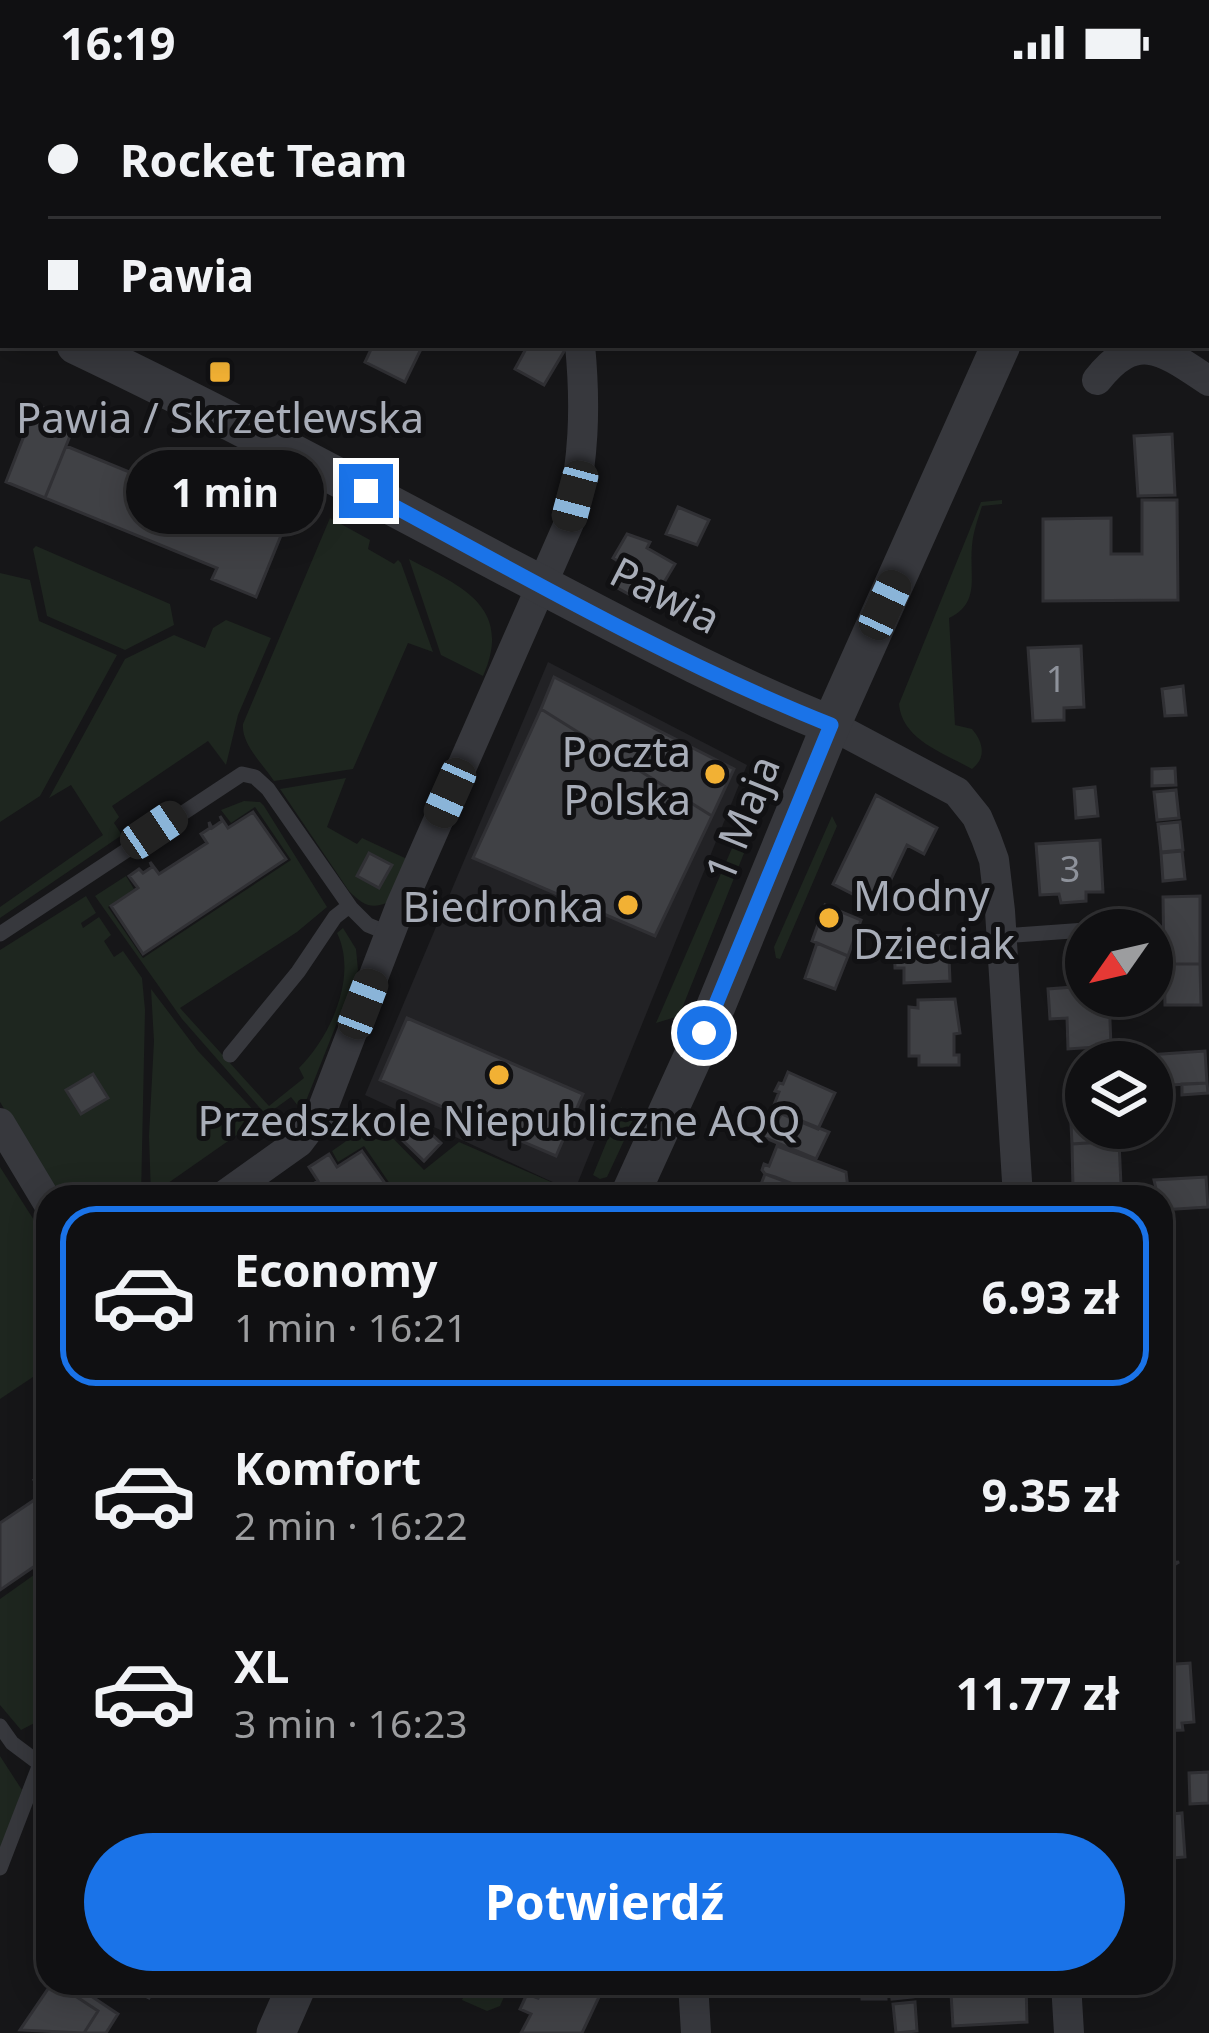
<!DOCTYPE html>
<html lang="pl">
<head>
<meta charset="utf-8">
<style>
  :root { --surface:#101012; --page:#19191b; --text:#f1f3f6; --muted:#9c9d9f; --line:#303032; --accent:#1a73e8 }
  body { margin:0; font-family:"Noto Sans",sans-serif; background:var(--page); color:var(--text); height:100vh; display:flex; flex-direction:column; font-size:45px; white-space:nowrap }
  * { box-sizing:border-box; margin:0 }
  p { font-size:39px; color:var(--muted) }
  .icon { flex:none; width:66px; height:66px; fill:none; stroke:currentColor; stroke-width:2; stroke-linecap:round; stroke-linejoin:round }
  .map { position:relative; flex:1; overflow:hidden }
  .side { position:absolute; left:36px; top:1101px; width:1137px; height:810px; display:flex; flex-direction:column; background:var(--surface); border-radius:36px; box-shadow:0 6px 30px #0003,0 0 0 3px var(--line) }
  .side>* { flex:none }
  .hud { position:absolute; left:0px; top:0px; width:1209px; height:264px; box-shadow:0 6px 30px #0003,0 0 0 3px var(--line); display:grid; align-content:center; height:264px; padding:0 48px; background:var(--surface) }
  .needle { width:78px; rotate:236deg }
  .buttons { position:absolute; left:1065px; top:825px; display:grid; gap:24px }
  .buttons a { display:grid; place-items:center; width:108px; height:108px; border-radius:50%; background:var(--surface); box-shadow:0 6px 30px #0003,0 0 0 3px var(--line); font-size:60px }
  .end { position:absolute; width:54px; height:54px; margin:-27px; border:15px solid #1a73e8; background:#fff; box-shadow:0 0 0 6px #fff }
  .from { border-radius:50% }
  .bubble { position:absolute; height:84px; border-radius:42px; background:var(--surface); box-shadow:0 6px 30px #0003,0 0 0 3px var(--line); font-size:39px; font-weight:700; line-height:84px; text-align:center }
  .car { position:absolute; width:36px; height:72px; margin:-36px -18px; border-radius:15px; box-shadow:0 0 9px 3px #0007; background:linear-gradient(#222 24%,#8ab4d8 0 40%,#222 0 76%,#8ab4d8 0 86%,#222 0) }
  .hud b { display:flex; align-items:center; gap:42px; height:114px; font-size:45px }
  .hud b+b { border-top:3px solid var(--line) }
  .hud i { width:30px; height:30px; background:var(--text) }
  ul { padding:21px 0 0; list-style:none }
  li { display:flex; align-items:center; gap:36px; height:180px; margin:0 24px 18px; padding:0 24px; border:6px solid transparent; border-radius:36px }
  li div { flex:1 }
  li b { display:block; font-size:45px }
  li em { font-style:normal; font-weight:700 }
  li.current { border-color:var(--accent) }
  li>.icon { width:108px; height:108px; stroke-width:1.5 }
  .cta { display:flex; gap:24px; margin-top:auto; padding:24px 48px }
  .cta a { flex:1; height:138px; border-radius:72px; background:var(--accent); color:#fff; font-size:48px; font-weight:700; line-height:138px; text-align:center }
  .status { display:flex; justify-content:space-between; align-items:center; height:84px; padding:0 60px; background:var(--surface); direction:ltr }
  .status svg { height:33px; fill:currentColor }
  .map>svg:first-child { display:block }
</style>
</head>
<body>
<div class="status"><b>16:19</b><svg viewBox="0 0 49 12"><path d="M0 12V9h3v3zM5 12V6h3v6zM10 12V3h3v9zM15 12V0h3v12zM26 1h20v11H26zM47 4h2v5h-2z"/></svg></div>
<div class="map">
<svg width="1209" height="1949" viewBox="0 0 1209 1949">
  <rect width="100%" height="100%" fill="#161618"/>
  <path fill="#222225" d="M548 578 747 681 574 1108 365 1011Z"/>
  <path fill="#1e261f" d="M1002 416V420L982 422C978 435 973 448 972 462 969 492 981 519 949 534L955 641 972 645C983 658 987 673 972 685 944 669 902 656 899 620L981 418Z
    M330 434 370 456 368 465 394 480 398 476 401 479 433 568 408 559 353 685 274 697C263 680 241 660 243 640Z
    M36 462 170 520 174 541 125 566 47 532 33 465Z
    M409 475C460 502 514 522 483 592L441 571Z
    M0 489 30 496 39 537 117 571 40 712 0 738Z
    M226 536 271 554 238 631 226 681 208 657 112 722 119 733 114 739 122 751 0 834V823L103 751 71 701 49 714 125 575 174 551 205 564 213 544Z
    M346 694 327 743 357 760 362 754 407 775 386 819C370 826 361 819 349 807L280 705Z
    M770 704 679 932 656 939 756 709Z
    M244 717 260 718 264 722 327 823 297 848 180 924 269 1022 304 994 299 984C331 952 358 892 337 849L343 844 356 865 358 886 302 1027 291 1013 266 1031 182 935 95 812 126 792 134 805 108 823 143 874 291 776 255 723 231 739 221 726Z
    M832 732 837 742 780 875 776 874 774 863Z
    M86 812 96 829 81 839 83 844 99 833 111 851 104 857 114 873 123 867 142 894 145 926 141 1113H58L0 1018V866Z
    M151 905 198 967 261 1034 151 1111 149 1052 154 957Z
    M621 1023 635 1033 607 1093 600 1095 593 1091Z
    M372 1039 380 1041 424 1086 459 1058 574 1108 572 1113H399L364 1062 338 1078 332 1067Z
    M0 1083 48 1158V1191L35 1200 48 1218V1283L0 1315Z
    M48 1481V1632L21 1646 0 1621V1515Z
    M0 1672 22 1706 0 1768Z
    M470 1899H510L500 1922 487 1927 462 1916Z"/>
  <path fill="#404145" stroke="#303034" stroke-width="3" d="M126 0H212V3H127Z
    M373 261H423L405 298 365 278Z
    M528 261 566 264 544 301 515 285Z
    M36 321 76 337 45 414 6 398Z
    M1172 350 1175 411 1138 412 1134 352Z
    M66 362 229 429 232 422 284 444 256 513 212 495 217 484 45 414Z
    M1142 416H1177L1178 516 1043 517V435L1111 434V470H1142Z
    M678 423 709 436 697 461 666 450Z
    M627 450 650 458 647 464 675 480 650 522 612 501 624 481 613 474Z
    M1081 562 1084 623 1064 624V636L1033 637 1028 564Z
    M554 593 734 685 712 732 541 625Z
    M1183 602 1186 631 1165 632 1162 605Z
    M541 625 712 732 655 852 473 774Z
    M1175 684 1176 701 1152 702V685Z
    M1095 703 1098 732 1076 734 1074 705Z
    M1176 706 1179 734 1157 736 1154 708Z
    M876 711 937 744 924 770 907 761 878 823 833 800Z
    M253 728 286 775 143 870 111 822 138 804 129 792 139 785 143 789 152 783 150 778 159 790 207 759 201 750 210 744 209 738 212 744 222 737 220 732 228 744Z
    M1180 738 1183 766 1161 768 1158 740Z
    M1100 756 1103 808H1086V817L1061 819 1059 810 1040 811 1036 760Z
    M1182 767 1185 795 1163 797 1161 769Z
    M369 769 392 781 379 804 357 792Z
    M1200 812V880H1164L1163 813Z
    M825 821 861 836 848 872 812 857Z
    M948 851 950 897 904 899V884H895L894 853Z
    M817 859 848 872 835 905 805 894Z
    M1086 873V903H1073V874Z
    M1164 880H1200L1201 921H1165Z
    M1073 903H1086V912H1109L1111 962 1068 965 1067 934 1050 935 1048 905Z
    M955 915 960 949 954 950V971H959V981H919V972H909V923L918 924V916Z
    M407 934 583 1010 556 1072 380 996Z
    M1205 967 1207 999 1152 1002V978H1148V971Z
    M788 988 835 1009 818 1045 772 1026 779 1008 775 1007 779 999 783 1000Z
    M93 990 108 1014 81 1030 66 1006Z
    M1086 999V1044H1123V1057L1072 1060 1069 1000Z
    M1207 999 1208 1009 1182 1011V1000Z
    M782 1029 829 1048 816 1075 763 1053 767 1046 771 1048Z
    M415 1035 441 1059 424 1077 398 1052Z
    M1119 1057 1121 1101 1073 1104 1072 1060Z
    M777 1062 846 1088 849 1113H826L765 1090 762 1086 764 1080 769 1082Z
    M362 1067 394 1112 292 1113 318 1097 309 1083 329 1070 337 1083Z
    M765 1090 775 1093 826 1113H756Z
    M1206 1093 1208 1123 1161 1126 1154 1096Z
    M46 1389 48 1473 0 1506V1439L43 1410 34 1396Z
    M1179 1478 1174 1481V1505L1168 1506 1170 1527 1161 1528V1479Z
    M1190 1579 1194 1638 1182 1639 1183 1646 1161 1647V1581Z
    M1209 1688V1719L1190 1720 1189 1689Z
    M1182 1729 1185 1773 1161 1775V1731Z
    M52 1899H71L82 1906 77 1913 98 1927 84 1949 20 1946Z
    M121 1899H157L149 1914Z
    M545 1899H568L599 1913 582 1949H521L531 1930 520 1925 527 1910 538 1914Z
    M861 1899H885L886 1915H862Z
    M890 1899H912L913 1913 892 1915Z
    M981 1899H1026L1027 1938 953 1942 951 1909 981 1908Z
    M82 1906 118 1930 106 1949H84L98 1927 77 1913Z
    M915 1918 917 1947 896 1949 893 1920Z"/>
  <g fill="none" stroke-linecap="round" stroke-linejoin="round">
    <path stroke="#37383d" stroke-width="15" d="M75 0V3
      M1089 846 1148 842
      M0 850 242 690 255 693 268 705 351 824 368 841 390 850
      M1002 852 1086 846
      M230 971 298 888 335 833 349 822
      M0 1642 12 1659 40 1680 48 1667
      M0 1784 40 1680"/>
    <path stroke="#37383d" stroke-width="30" d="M558 0 559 3
      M1003 0V3
      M320 3 323 0
      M1097 296C1137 245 1164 267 1209 297
      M831 641 957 708 977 733 986 754 994 776 1000 827 1018 1113
      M0 1039 48 1119
      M222 1113 299 1058 321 1029 401 821 569 439C584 378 586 323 580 261
      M693 1899 696 1949
      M1066 1899 1069 1949"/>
    <path stroke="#37383d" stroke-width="39" d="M1113 3 1114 0
      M0 235 3 236
      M76 261C223 331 366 408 509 484 615 539 720 597 831 641
      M629 1113 716 922 831 641 1001 261
      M276 1949 298 1899"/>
    <path stroke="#4a4c52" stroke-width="9" stroke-dasharray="15 12" stroke-linecap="butt" d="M1206 8 1209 16"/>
  </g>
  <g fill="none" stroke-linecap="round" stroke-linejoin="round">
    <path stroke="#1a73e8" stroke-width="15" d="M366 407C518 489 670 577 831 641L704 949"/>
  </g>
  <g fill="#f2b134" stroke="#111113" stroke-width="4.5">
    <rect x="208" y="276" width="24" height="24" rx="6"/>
    <circle cx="715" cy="690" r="12"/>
    <circle cx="628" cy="821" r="12"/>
    <circle cx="829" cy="834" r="12"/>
    <circle cx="499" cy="991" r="12"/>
  </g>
  <g text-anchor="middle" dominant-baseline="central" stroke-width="10" stroke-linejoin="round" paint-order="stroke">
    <g font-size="36" fill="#8e929b">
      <text x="1056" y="594">1</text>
      <text x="1070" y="784">3</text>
    </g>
    <g font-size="42" fill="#a8adb8" stroke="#111113">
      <text x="220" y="332">Pawia / Skrzetlewska</text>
      <text x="691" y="666" text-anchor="end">Poczta<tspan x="691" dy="48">Polska</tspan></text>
      <text x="853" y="810" text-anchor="start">Modny<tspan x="853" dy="48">Dzieciak</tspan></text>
      <text x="604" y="821" text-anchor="end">Biedronka</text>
      <text x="499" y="1035">Przedszkole Niepubliczne AQQ</text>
    </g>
    <g font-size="42" fill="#a8adb8" stroke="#111113">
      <text transform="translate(666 510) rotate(27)">Pawia</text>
      <text transform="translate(741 734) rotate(-68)">1 Maja</text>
    </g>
  </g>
</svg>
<div class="buttons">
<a><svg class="needle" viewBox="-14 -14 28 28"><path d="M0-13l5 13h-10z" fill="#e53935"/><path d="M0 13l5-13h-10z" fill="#9c9d9f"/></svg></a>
<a><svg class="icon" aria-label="layers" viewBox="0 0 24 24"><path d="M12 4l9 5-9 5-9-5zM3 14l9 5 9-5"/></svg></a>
</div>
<i class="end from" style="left:704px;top:949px"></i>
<i class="end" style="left:366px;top:407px"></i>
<div class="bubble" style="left:126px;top:366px;width:198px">1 min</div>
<i class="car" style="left:575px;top:412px;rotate:195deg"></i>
<i class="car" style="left:885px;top:521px;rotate:25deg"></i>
<i class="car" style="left:450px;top:709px;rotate:204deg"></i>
<i class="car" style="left:154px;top:746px;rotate:56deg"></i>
<i class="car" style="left:363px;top:920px;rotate:21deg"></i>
<div class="hud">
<b><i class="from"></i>Rocket Team</b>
<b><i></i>Pawia</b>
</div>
<section class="side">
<ul>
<li class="current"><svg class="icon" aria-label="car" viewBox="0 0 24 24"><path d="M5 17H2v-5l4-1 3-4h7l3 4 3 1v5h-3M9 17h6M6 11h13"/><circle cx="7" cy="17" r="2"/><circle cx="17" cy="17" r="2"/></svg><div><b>Economy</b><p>1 min · 16:21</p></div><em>6.93 zł</em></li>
<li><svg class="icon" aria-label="car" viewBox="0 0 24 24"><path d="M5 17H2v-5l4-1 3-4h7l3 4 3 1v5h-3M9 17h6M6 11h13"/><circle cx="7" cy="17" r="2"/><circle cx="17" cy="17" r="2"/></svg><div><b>Komfort</b><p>2 min · 16:22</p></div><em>9.35 zł</em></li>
<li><svg class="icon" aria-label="car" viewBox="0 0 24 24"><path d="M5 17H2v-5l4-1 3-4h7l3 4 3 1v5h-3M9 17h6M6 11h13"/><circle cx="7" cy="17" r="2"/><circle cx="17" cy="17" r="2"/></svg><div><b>XL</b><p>3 min · 16:23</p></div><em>11.77 zł</em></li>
</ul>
<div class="cta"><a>Potwierdź</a></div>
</section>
</div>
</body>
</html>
